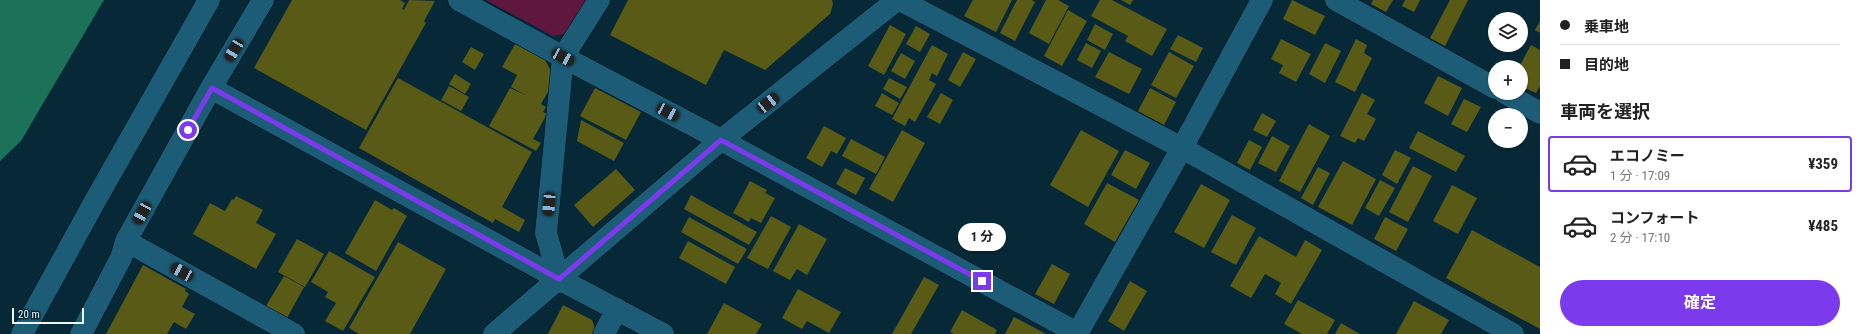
<!DOCTYPE html>
<html lang="ja">
<head>
<meta charset="utf-8">
<style>
  :root { --surface:#fff; --page:#f2f2f2; --text:#222; --muted:#767676; --line:#e0e0e0; --accent:#7c3aed }
  body { margin:0; font-family:"Roboto Condensed","Noto Sans JP",sans-serif; background:var(--page); color:var(--text); height:100vh; display:flex; flex-direction:column; font-size:15px; white-space:nowrap }
  * { box-sizing:border-box; margin:0 }
  p { font-size:13px; color:var(--muted) }
  .icon { flex:none; width:22px; height:22px; fill:none; stroke:currentColor; stroke-width:2; stroke-linecap:round; stroke-linejoin:round }
  .map { position:relative; flex:1; overflow:hidden }
  .side { display:flex; flex-direction:column; background:var(--surface); width:320px }
  .side>* { flex:none }
  .top-card { display:grid; align-content:center; height:88px; padding:0 20px; background:var(--surface) }
  .buttons { position:absolute; left:1488px; top:12px; display:grid; gap:8px }
  .buttons a { display:grid; place-items:center; width:40px; height:40px; border-radius:50%; background:var(--surface); box-shadow:0 1px 3px #0004; font-size:20px }
  .scale { position:absolute; left:12px; bottom:10px; width:72px; box-sizing:border-box; padding-left:4px; border:2px solid #ebf6fd; border-top:0; font-size:11px; line-height:14px; white-space:nowrap; color:#ebf6fd; -webkit-text-stroke:3px #072836; paint-order:stroke }
  .end { position:absolute; width:18px; height:18px; margin:-9px; border:5px solid #7c3aed; background:#fff; box-shadow:0 0 0 2px #fff }
  .from { border-radius:50% }
  .bubble { position:absolute; height:28px; border-radius:14px; background:var(--surface); box-shadow:0 1px 3px #0004; font-size:13px; font-weight:700; line-height:28px; text-align:center }
  .car { position:absolute; width:12px; height:24px; margin:-12px -6px; border-radius:5px; box-shadow:0 0 3px 1px #0007; background:linear-gradient(#222 24%,#8ab4d8 0 40%,#222 0 76%,#8ab4d8 0 86%,#222 0) }
  .top-card b { display:flex; align-items:center; gap:14px; height:38px; font-size:15px }
  .top-card b+b { border-top:1px solid var(--line) }
  .top-card i { width:10px; height:10px; background:var(--text) }
  ul { padding:0; list-style:none }
  li { display:flex; align-items:center; gap:12px; height:56px; margin:0 8px 6px; padding:0 12px; border:2px solid transparent; border-radius:4px }
  li div { flex:1 }
  li b { display:block; font-size:15px }
  li em { font-style:normal; font-weight:700 }
  li.active { border-color:var(--accent) }
  li>.icon { width:36px; height:36px; stroke-width:1.5 }
  h2 { padding:0 20px; font-size:18px; line-height:48px }
  .cta { display:flex; gap:8px; margin-top:auto; padding:8px 20px }
  .cta a { flex:1; height:46px; border-radius:24px; background:var(--accent); color:#fff; font-size:16px; font-weight:700; line-height:46px; text-align:center }
  main { display:flex; flex:1; min-height:0 }
  .map>svg:first-child { display:block }
</style>
</head>
<body>
<main>
<div class="map">
<svg width="1540" height="334" viewBox="0 0 1540 334">
  <rect width="100%" height="100%" fill="#072836"/>
  <path fill="#5f1740" d="M486 0H589L570 33 553 36Z"/>
  <path fill="#1c7159" d="M0 0H104L21 141 0 161Z"/>
  <path fill="#595a16" d="M292 0H400L405 3 402 9 404 10 409 0 435 1 424 21 426 23 366 130 254 68Z
    M628 0H832L833 4 830 14 765 70 724 50 706 85 610 35Z
    M973 0H1012L996 32 964 16Z
    M1017 0H1032L1035 2 1015 41 1000 33Z
    M1046 0H1058L1069 6 1049 44 1029 33Z
    M1100 0H1112L1167 29 1152 56 1125 41 1128 36 1091 16Z
    M1121 0H1133L1130 5Z
    M1292 0 1325 16 1315 35 1283 19Z
    M1373 0H1393L1386 12 1371 4Z
    M1405 0H1420L1414 12 1402 6Z
    M1450 0H1468L1445 46 1430 38Z
    M1068 10 1087 21 1062 66 1044 56Z
    M1540 21V33L1535 30Z
    M1095 24 1113 34 1105 50 1087 40Z
    M890 25 906 34 884 75 868 66Z
    M916 26 930 34 920 52 906 44Z
    M1178 35 1203 48 1196 62 1170 49Z
    M1281 39 1311 54 1296 82 1279 73 1283 65 1271 59Z
    M1356 39 1367 45 1364 53 1372 58 1355 92 1335 82Z
    M1086 43 1101 51 1092 68 1077 60Z
    M1325 43 1341 51 1325 83 1309 74Z
    M515 44 530 52 522 66 530 52 545 60 551 71 549 90 541 104 546 107 543 112 547 114 533 139 541 143 536 151 489 126 510 88 527 96 511 87 517 75 502 67Z
    M932 45 948 54 937 76 932 73 929 80 936 84 915 122 909 118 905 126 892 119Z
    M1531 45 1540 50V86L1536 93 1521 86V67H1519Z
    M471 47 484 54 475 70 462 62Z
    M963 52 976 59 960 87 948 80Z
    M1109 52 1142 69 1129 94 1095 77Z
    M1169 52 1194 66 1176 98 1151 85Z
    M901 53 915 61 905 79 891 71Z
    M455 74 471 84 465 94 449 84Z
    M1438 76 1462 88 1448 116 1424 103Z
    M398 78 532 152 502 207 525 220 519 232 495 219 493 223 359 148Z
    M889 78 907 87 900 99 883 89Z
    M449 86 469 97 461 111 441 100Z
    M595 88 641 112 626 140 580 116Z
    M1150 88 1176 102 1164 125 1138 111Z
    M882 93 899 103 892 115 875 106Z
    M941 93 953 100 940 124 927 117Z
    M1362 93 1375 100 1367 114 1376 119 1364 141 1358 138 1355 143 1340 136Z
    M1464 99 1481 107 1467 132 1451 124Z
    M1262 113 1276 121 1267 137 1253 130Z
    M581 120 624 143 614 161 577 141Z
    M1309 124 1330 136 1300 192 1279 181Z
    M824 126 846 138 837 154 831 151 822 167 806 158Z
    M902 130 925 143 893 202 869 189Z
    M1081 130 1119 151 1088 207 1050 185Z
    M1418 131 1465 156 1456 172 1409 148Z
    M1272 136 1290 146 1276 172 1258 163Z
    M851 139 885 157 876 174 842 156Z
    M1249 140 1262 147 1250 170 1237 163Z
    M1125 150 1150 163 1136 189 1111 175Z
    M1395 150 1411 158 1397 184 1382 175Z
    M1343 161 1376 179 1352 225 1318 207Z
    M1413 166 1432 176 1408 222 1389 212Z
    M1318 167 1330 173 1313 205 1301 198Z
    M845 168 865 178 856 195 836 184Z
    M616 169 635 190 593 227 574 205Z
    M1380 180 1395 188 1379 216 1365 208Z
    M750 181 767 190 765 193 775 198 761 223 751 218 749 222 733 213Z
    M1107 183 1139 200 1115 242 1084 224Z
    M1201 184 1230 200 1204 248 1174 232Z
    M1452 185 1477 198 1458 234 1433 221Z
    M691 195 757 232 749 245 684 209Z
    M236 196 263 210 256 223 276 234 256 269 193 234 210 203 225 211 232 199 234 200Z
    M375 200 392 210 394 208 407 216 376 271 345 253Z
    M1232 215 1256 228 1236 265 1211 252Z
    M771 216 791 227 768 269 747 258Z
    M689 217 747 249 738 264 681 232Z
    M1385 217 1408 229 1396 251 1374 239Z
    M799 224 827 239 807 275 797 269 790 280 773 271Z
    M1472 230 1540 267V329L1446 278Z
    M1259 236 1296 257 1305 240 1322 250 1291 304 1275 294 1281 283 1265 274 1251 298 1230 286Z
    M297 239 324 254 305 287 278 272Z
    M688 241 735 267 726 284 679 258Z
    M398 242 446 269 410 334H359L349 328Z
    M329 251 375 277 343 331 325 321 336 303 325 297 328 292 311 282Z
    M1052 264 1070 274 1054 304 1035 294Z
    M143 265 186 289 185 291 189 294 182 307 195 314 186 329 174 322 167 334H106Z
    M284 276 304 287 287 318 266 306Z
    M924 277 939 285 911 334H892Z
    M1130 281 1147 291 1124 331 1108 321Z
    M798 289 841 312 829 333 807 321 802 329 782 318Z
    M1298 300 1335 320 1327 334H1302L1284 324Z
    M1414 301 1449 320 1441 334H1396Z
    M724 303 762 324 756 334H707Z
    M563 305 592 320 595 328 592 334H548Z
    M962 310 997 330 995 334H954L950 332Z
    M1014 317 1046 334H1005Z
    M1341 323 1360 334H1335Z"/>
  <g fill="none" stroke-linecap="round" stroke-linejoin="round">
    <defs>
      <path id="minor" d="M263 0 211 88 126 241 294 334
        M459 0 563 57 721 140 1079 334
        M900 0 1182 148 1513 334
        M1336 0 1495 88
        M211 88 559 279 663 334
        M1505 93 1540 113
        M559 279 546 233 563 57 599 0
        M22 334 95 201 209 0
        M81 334 121 258 126 241
        M494 334 721 140 897 0
        M604 334 617 309
        M1077 334 1182 148 1262 0"/>
    </defs>
    <use href="#minor" stroke="#011018" stroke-width="23"/>
    <use href="#minor" stroke="#1d5c76" stroke-width="22"/>
  </g>
  <g fill="none" stroke-linecap="round" stroke-linejoin="round">
    <path stroke="#7c3aed" stroke-width="5" d="M188 130 212 88 559 279 721 140 982 281"/>
  </g>
</svg>
<div class="buttons">
<a><svg class="icon" aria-label="layers" viewBox="0 0 24 24"><path d="M12 4l9 5-9 5-9-5zM3 14l9 5 9-5"/></svg></a>
<a>+</a>
<a>−</a>
</div>
<div class="scale">20 m</div>
<i class="end from" style="left:188px;top:130px"></i>
<i class="end" style="left:982px;top:281px"></i>
<div class="bubble" style="left:958px;top:223px;width:48px">1 分</div>
<i class="car" style="left:234px;top:50px;rotate:211deg"></i>
<i class="car" style="left:563px;top:57px;rotate:118deg"></i>
<i class="car" style="left:768px;top:103px;rotate:52deg"></i>
<i class="car" style="left:668px;top:112px;rotate:118deg"></i>
<i class="car" style="left:549px;top:204px;rotate:185deg"></i>
<i class="car" style="left:142px;top:213px;rotate:209deg"></i>
<i class="car" style="left:182px;top:272px;rotate:299deg"></i>
</div>
<section class="side">
<div class="top-card">
<b><i class="from"></i>乗車地</b>
<b><i></i>目的地</b>
</div>
<h2>車両を選択</h2>
<ul>
<li class="active"><svg class="icon" aria-label="car" viewBox="0 0 24 24"><path d="M5 17H2v-5l4-1 3-4h7l3 4 3 1v5h-3M9 17h6M6 11h13"/><circle cx="7" cy="17" r="2"/><circle cx="17" cy="17" r="2"/></svg><div><b>エコノミー</b><p>1 分 · 17:09</p></div><em>¥359</em></li>
<li><svg class="icon" aria-label="car" viewBox="0 0 24 24"><path d="M5 17H2v-5l4-1 3-4h7l3 4 3 1v5h-3M9 17h6M6 11h13"/><circle cx="7" cy="17" r="2"/><circle cx="17" cy="17" r="2"/></svg><div><b>コンフォート</b><p>2 分 · 17:10</p></div><em>¥485</em></li>
</ul>
<div class="cta"><a>確定</a></div>
</section>
</main>
</body>
</html>
